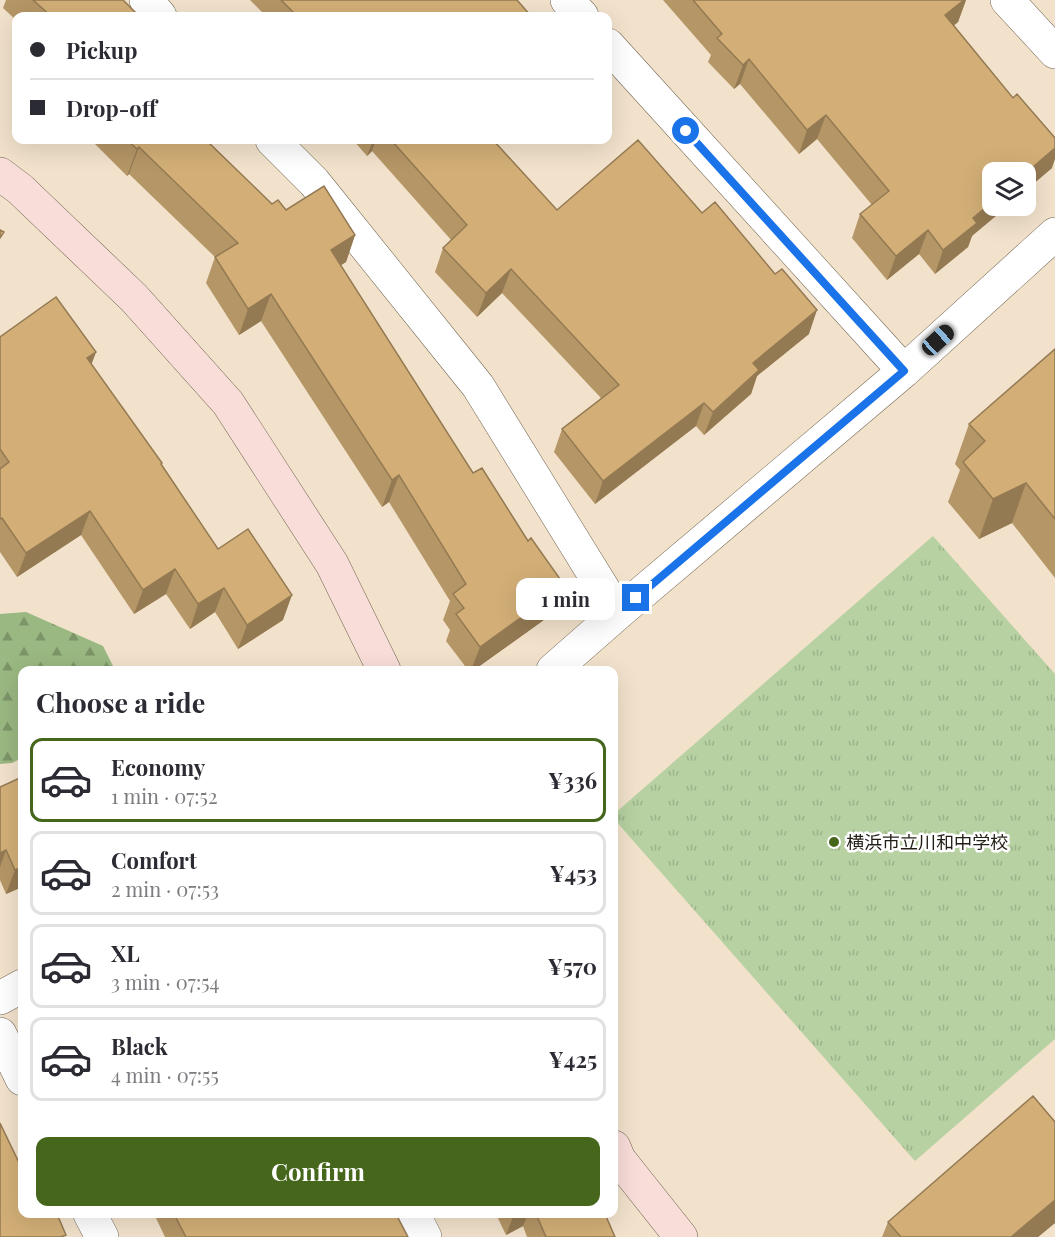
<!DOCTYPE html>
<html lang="en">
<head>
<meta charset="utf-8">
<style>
  :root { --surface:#fff; --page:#f2f2f3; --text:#2b2b33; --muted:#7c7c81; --line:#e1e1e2; --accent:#46661c }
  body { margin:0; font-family:"Playfair Display","Noto Sans JP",serif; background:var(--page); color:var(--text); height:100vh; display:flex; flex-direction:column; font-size:22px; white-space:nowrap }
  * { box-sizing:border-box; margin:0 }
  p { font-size:20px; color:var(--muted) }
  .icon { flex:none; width:33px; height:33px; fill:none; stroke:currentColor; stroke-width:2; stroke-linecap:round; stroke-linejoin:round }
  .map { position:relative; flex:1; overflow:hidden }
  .details { position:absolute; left:18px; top:666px; width:600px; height:552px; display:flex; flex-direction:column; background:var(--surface); border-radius:12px; box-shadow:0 6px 24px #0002 }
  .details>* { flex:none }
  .banner { position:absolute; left:12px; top:12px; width:600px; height:132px; border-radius:12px; box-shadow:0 6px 24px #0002; display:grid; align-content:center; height:132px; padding:0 18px; background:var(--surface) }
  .tools { position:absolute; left:982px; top:162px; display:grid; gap:12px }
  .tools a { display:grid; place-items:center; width:54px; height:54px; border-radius:12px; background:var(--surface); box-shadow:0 6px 24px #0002; font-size:30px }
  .end { position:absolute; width:27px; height:27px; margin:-14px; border:8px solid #1a73e8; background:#fff; box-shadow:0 0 0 3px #fff }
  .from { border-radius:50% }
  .bubble { position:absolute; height:42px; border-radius:12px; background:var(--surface); box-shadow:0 6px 24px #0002; font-size:20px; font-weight:700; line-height:42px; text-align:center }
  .car { position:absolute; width:18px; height:36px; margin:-18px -9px; border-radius:8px; box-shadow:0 0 4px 2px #0007; background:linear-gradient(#222 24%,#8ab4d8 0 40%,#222 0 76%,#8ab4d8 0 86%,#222 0) }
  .banner b { display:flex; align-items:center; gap:21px; height:57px; font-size:22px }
  .banner b+b { border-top:2px solid var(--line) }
  .banner i { width:15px; height:15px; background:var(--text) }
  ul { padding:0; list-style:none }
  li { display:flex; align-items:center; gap:18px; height:84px; margin:0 12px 9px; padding:0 6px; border:3px solid var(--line); border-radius:12px }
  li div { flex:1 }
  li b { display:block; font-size:22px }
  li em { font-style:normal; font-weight:700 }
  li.active { border-color:var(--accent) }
  li>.icon { width:54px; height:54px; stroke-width:1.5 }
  h2 { padding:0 18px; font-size:27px; line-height:72px }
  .button { display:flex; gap:12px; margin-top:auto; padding:12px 18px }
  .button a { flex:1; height:69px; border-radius:12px; background:var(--accent); color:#fff; font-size:24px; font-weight:700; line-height:69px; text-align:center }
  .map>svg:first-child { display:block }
</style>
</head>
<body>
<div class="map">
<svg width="1055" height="1237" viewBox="0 0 1055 1237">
  <defs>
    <pattern id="forest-firs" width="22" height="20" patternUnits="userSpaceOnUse" patternTransform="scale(1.5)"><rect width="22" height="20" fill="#9ab881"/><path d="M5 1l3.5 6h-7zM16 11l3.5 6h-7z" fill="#7d9568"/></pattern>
    <pattern id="park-tufts" width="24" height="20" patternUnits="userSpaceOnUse" patternTransform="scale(1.5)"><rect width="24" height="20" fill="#b7d1a2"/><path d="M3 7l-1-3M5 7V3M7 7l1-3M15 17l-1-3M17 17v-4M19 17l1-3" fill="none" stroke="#9db38b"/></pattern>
  </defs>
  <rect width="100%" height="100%" fill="#f2e2cc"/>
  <path fill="url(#forest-firs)" d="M26 612 103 646 115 670H22V758L12 763 0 764V614Z"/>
  <path fill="url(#park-tufts)" d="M933 536 1055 674V1039L915 1161 614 819V814Z"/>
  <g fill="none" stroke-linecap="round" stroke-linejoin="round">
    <defs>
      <path id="street" d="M146 0 160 16
        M567 0 582 16
        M1007 0 1055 52
        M608 45 904 371
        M272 140 314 182 478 386 618 613
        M553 670 618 613 904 371 1055 234
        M0 998 22 986
        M0 1034 22 1079
        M90 1214 102 1237
        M413 1214 425 1237"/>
      <path id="secondary" d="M0 174 20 189 134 298 228 403 332 564 384 670
        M614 1147 619 1159 681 1237"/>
    </defs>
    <use href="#street" stroke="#716450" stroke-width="34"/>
    <use href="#secondary" stroke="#716450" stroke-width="34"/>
    <use href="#street" stroke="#fff" stroke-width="33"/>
    <use href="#secondary" stroke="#f8ddd9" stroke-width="33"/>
  </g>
  <path fill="#b59666" d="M6 0H123L139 16H16V20L3 8Z
    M250 0H517L531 16H266Z
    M663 0H966L958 22 954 25 1052 168 1026 190V172L972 236 968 247 935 274 919 254 887 280 852 238 860 214 872 205 817 139 799 154 740 84 734 89 708 62 711 55Z
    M91 140H206L272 204 286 210 355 235 346 262 341 265 473 473 565 586 555 612 474 670H468L446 641 450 630 443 620 450 601 389 502 382 507 261 321 239 335 206 283 215 257 129 174 127 176Z
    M353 140H493L557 210 809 334 757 376 751 394 704 435 696 426 595 504 554 452 562 429 601 398 502 293 477 317 435 272 443 248 452 241 372 151 367 156Z
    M0 337 96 352 91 365 162 463V465L218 549 283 620 238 649 215 612 190 629 166 594 134 614 81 535 17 577 0 552Z
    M1055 349V578L1012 523 979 539 948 502 960 470 955 464 969 424Z
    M0 787 22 887 6 894 0 880Z
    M154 1214H396L408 1237H165Z
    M496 1214H605L615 1237H527L523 1226 506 1235Z
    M888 1222 1055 1223 1038 1237H882Z"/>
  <path fill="#947a53" d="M964 0H966L958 22 937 40 945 15Z
    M749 59 740 84 734 89 743 65Z
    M826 115 817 139 799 154 807 130Z
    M373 140H376L372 151 367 156Z
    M139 147 129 174 127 176 137 149Z
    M1055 148V159L1052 168 1026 190V173Z
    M993 201V206H1008L972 236 968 247 935 274 943 250 973 218Z
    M928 230 919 254 887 280 896 256Z
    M355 235 346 262 322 277 331 250Z
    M511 269 502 293 477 317 486 293Z
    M271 294 261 321 239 335 248 309Z
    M817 310 809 334 757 376 751 394 704 435 713 412 753 363Z
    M96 352 87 376V358Z
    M704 403 696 426 595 504 603 481Z
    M399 475 389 502 382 507 392 480Z
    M1026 483 1012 523 979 539 993 499Z
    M90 511 81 535 17 577 26 553Z
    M175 569 166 594 134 614 143 590Z
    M565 586 555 612 474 670H471L480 647Z
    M224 588 215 612 190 629 198 604Z
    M292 595 283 620 238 649 247 625Z
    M6 850 0 867V853Z
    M22 867V887L6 894 15 870Z
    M1055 1200V1223L1038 1237H1011Z
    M514 1214H528L523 1226 506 1235Z"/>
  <path fill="#d3af77" stroke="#947a53" stroke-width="1.5" d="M33 0H123L139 16H51Z
    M281 0H517L531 16H297Z
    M693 0H964L945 15 1013 98 1017 94 1055 138V148L1026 173 993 172V201L973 218 977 223 943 250 928 230 896 256 860 214 889 191 826 115 807 130 749 59 743 65 717 38 722 34Z
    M542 13 546 16H538Z
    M127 140H206L272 204 278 200 286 210 324 186 355 235 331 250 473 473 482 468 528 541 531 538 565 586 480 647 456 614 464 608 453 594 466 584 399 475 392 480 271 294 248 309 215 257 238 243 139 147 137 149Z
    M391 140H493L557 210 638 140 702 213 715 202 775 274 782 269 817 310 753 363 759 370 713 412 704 403 603 481 562 429 619 385 511 269 486 293 443 248 467 225Z
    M0 230 4 232 0 238Z
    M56 297 96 352 87 358 162 463 161 464 218 549 248 529 292 595 247 625 224 588 198 604 175 569 143 590 90 511 26 553 2 518 0 519V469L9 462 0 449V337Z
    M1055 349V519L1026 483 993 499 963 462 985 441 969 424Z
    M22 777V867L15 870 6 850 0 853V787Z
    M1033 1096 1055 1122V1200L1011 1237H901L888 1222Z
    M0 1123 22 1169V1214H57L66 1235 61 1237H0Z
    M174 1214H396L408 1237H186Z
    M536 1214H605L615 1237H546Z"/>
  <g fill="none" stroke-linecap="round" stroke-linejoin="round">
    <path stroke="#1a73e8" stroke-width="8" d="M636 598 904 371 686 131"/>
  </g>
  <circle fill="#46661c" stroke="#fff" stroke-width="2" cx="834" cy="842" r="6"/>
  <g text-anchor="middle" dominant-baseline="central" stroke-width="5" stroke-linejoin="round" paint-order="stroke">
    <g font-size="18" fill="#231e15" stroke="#fff" text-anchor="start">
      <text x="846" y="842">横浜市立川和中学校</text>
    </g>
  </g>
</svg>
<div class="tools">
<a><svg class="icon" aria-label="layers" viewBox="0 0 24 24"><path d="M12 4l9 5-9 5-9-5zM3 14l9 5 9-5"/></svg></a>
</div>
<i class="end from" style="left:686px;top:131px"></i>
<i class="end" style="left:636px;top:598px"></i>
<div class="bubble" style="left:516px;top:578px;width:99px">1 min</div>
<i class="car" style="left:938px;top:340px;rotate:48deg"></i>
<div class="banner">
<b><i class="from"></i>Pickup</b>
<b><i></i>Drop-off</b>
</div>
<section class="details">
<h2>Choose a ride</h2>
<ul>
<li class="active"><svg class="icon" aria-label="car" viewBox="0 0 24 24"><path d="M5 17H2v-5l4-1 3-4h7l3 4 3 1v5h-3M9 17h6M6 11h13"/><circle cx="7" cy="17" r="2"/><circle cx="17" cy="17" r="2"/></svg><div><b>Economy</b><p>1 min · 07:52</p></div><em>¥336</em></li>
<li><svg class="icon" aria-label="car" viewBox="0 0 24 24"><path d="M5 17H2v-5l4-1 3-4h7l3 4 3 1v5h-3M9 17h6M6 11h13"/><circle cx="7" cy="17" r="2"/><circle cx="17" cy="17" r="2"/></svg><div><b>Comfort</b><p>2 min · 07:53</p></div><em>¥453</em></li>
<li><svg class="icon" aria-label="car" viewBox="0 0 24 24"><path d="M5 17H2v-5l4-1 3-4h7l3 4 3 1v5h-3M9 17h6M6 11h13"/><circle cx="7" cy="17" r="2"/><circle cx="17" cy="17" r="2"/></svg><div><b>XL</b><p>3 min · 07:54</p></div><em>¥570</em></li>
<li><svg class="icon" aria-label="car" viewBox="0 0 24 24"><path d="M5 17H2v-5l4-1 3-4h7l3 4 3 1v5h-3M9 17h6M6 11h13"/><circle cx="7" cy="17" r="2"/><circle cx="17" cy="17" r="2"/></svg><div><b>Black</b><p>4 min · 07:55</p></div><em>¥425</em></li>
</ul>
<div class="button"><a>Confirm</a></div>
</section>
</div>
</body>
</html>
